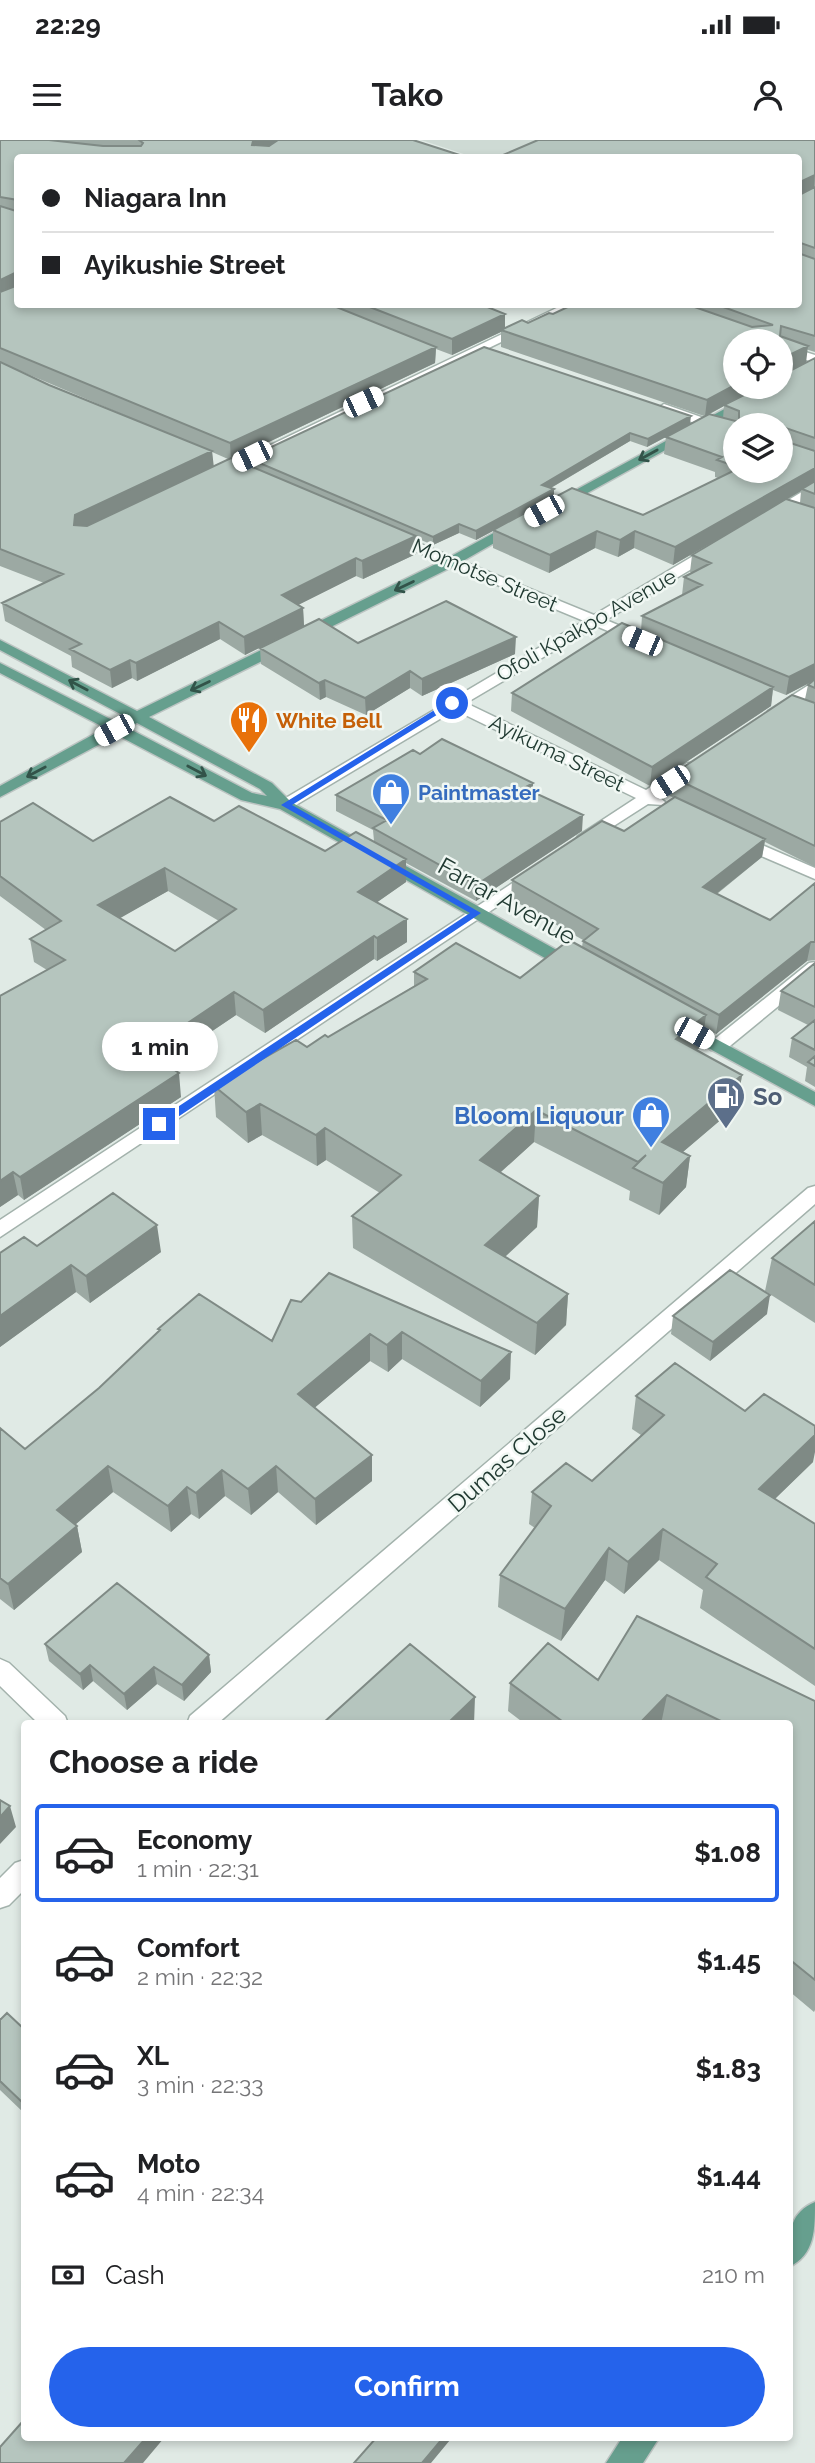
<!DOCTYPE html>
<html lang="en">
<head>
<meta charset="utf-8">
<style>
  :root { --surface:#fff; --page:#f6f6f6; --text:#202124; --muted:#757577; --line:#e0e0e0; --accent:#2563eb }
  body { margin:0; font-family:Raleway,sans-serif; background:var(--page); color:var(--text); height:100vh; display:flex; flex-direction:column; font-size:26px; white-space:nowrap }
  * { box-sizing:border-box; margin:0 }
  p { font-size:23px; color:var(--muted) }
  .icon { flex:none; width:38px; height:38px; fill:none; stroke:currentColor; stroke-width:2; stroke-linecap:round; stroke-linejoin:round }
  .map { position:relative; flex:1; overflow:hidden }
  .details { position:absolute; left:21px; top:1580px; width:772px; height:721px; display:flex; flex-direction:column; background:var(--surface); border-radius:7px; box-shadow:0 4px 10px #0003 }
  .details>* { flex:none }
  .banner { position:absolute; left:14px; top:14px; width:788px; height:154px; border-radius:7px; box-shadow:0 4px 10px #0003; display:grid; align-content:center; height:154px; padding:0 28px; background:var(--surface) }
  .fabs { position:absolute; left:723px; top:189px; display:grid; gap:14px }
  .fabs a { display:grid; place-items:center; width:70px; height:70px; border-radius:50%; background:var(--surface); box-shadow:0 4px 10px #0003; font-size:35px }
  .end { position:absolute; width:32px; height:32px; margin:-16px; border:9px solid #2563eb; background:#fff; box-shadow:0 0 0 4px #fff }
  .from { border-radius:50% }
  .bubble { position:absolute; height:49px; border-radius:24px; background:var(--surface); box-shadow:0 4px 10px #0003; font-size:23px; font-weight:700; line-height:49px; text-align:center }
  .car { position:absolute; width:21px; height:42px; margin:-21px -10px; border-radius:9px; box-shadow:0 0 5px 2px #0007; background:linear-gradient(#fff 24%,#345 0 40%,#fff 0 76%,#345 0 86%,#fff 0) }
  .banner b { display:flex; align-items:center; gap:24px; height:66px; font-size:26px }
  .banner b+b { border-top:2px solid var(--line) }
  .banner i { width:18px; height:18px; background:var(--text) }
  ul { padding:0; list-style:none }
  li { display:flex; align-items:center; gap:21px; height:98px; margin:0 14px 10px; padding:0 14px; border:4px solid transparent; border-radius:7px }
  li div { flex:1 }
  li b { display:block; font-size:26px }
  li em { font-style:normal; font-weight:700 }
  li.on { border-color:var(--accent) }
  li>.icon { width:63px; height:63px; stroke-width:1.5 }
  h2 { padding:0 28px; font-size:32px; line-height:84px }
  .pay { display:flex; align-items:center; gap:18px; height:77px; padding:0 28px; font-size:26px }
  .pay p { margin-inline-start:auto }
  .action { display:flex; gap:14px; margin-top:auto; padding:14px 28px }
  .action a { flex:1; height:80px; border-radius:42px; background:var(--accent); color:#fff; font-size:28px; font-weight:700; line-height:80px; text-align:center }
  .status { display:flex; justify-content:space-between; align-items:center; height:49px; padding:0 35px; background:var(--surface); direction:ltr }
  .status svg { height:19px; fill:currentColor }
  header { display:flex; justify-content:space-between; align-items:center; height:91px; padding:0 28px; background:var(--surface); font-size:32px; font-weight:700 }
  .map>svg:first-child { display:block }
</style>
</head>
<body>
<div class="status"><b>22:29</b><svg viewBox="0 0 49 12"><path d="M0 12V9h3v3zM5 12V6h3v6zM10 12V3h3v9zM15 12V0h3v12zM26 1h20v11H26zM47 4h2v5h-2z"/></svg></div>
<header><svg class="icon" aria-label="menu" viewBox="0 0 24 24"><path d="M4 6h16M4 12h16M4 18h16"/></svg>Tako<svg class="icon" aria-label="person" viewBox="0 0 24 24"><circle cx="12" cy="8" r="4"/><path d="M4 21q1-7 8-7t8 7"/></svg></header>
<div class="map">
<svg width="815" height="2323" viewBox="0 0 815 2323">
  <rect width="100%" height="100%" fill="#e0eae5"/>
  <path fill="#cedad4" d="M421 0H815L798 18H476Z"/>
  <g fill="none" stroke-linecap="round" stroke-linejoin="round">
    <defs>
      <path id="minor" d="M565 164H580L221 337 210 334Z
        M780 204 815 215V223L780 211Z
        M664 264 735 289V297L660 271 658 268Z
        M815 344V354L774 379 762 376Z
        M389 391 594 475 710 406H720V412L606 480 642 495V501H632L596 486 466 563 646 650 687 623H699V629L659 657 665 662 663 665 648 664 584 705 576 700 578 696 636 658 455 570 291 668H279V662L584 481 384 398 382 395Z
        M815 541V553L781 574 776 576 768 571Z
        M737 694 815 728V739L731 703 729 699Z
        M534 729 540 730 542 734 540 738 0 1097V1080Z
        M815 822V836L725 910H711L709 906 711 902 809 823Z
        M815 1046V1064L217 1584H187L190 1576 808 1048Z
        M0 1519 9 1523 65 1576 68 1584H39L0 1546Z
        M24 1720V1750L9 1765 0 1768V1738L15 1723Z"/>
      <path id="major" d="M765 247H780L562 367 550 364Z
        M512 383 524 386 456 425 149 577 272 643 291 662 580 823 583 827 580 831H568L280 669 241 660 117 595 0 657V646L105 588 0 533V523L116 582 126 577 0 510V500L137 571 446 419ZM137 583 260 649 267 656 252 653 128 588Z
        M679 879 815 952V966L673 889 670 885Z
        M815 2062C815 2089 815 2115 789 2127 789 2100 786 2074 815 2062Z
        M622 2298H659L643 2323H606Z"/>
    </defs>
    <use href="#minor" stroke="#a3b2ac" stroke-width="3"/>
    <use href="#major" stroke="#bcc4c2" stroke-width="3"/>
    <use href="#minor" fill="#fff" fill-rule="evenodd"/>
    <use href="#major" fill="#669f8e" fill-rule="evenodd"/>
  </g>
  <path fill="#9ca9a3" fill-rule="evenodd" d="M0 0H413L18 18V164H480L505 189 528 183 553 174 574 164H798V18L815 0V212L780 201 735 247H780L815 218V727L765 702 762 717 717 754 770 780 815 743V820L807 821 716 894 704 888 702 906 696 910 742 935 737 966 683 1012 690 1016 686 1047 659 1075 629 1060 630 1051 534 1002 500 1032 539 1056 537 1087 505 1117 568 1154 566 1185 535 1215 353 1108 352 1076 380 1053 326 1020 317 1026 262 995 248 1003 216 977 214 946 328 897 414 846V832L520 838 582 807 583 800 511 759 512 740 624 691 674 658 668 655 670 636 805 559 808 545 811 542 786 555 773 550 771 566 650 646 511 571 512 553 641 491 642 476 682 455 684 437 692 433 690 432 692 415 713 402 673 425 634 408 618 417 595 408 549 433 493 408V391L476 400 459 393 433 405 416 398V414L363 439 356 436 298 465 303 468 304 486 245 515 220 499 137 541 132 538 112 548 72 527 71 516 5 481 2 463 44 443 0 426ZM501 192V207L704 276 690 284 248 318V325L233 319 435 223 436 209 452 215ZM18 230 150 286 49 245ZM724 266 723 278 710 274ZM735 285 780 331H735ZM666 297 664 314 715 332V337L718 338 643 375 554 358 551 348 630 301 647 307ZM212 312 228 319 213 326ZM801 351 800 363 788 359Z
    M358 503 515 514 422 556 410 548 366 575 326 557 320 560 261 524 260 508Z
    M420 614 533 643V652L582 691 476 761 406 723V742L377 762 407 779V802L377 821 374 819 265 893 236 875 164 924 181 957 24 1060 18 1055 0 1067V856L47 830 34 822 30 799 46 790 0 756V682L93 701 214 681 325 711 374 701 373 690 336 671V655ZM168 751 219 781 175 811 119 778Z
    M815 823V947L805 941 807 927 789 917 792 898 808 885 778 870 781 851Z
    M815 1081V1183L765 1151 772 1118Z
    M37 1106 161 1112 90 1163 76 1152 0 1207V1113Z
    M329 1133 510 1239 480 1267 402 1219 388 1232 370 1221 314 1268 372 1315V1341L316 1385 278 1352 251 1375 225 1356 199 1379 191 1374 171 1392 113 1352 75 1385 77 1386 82 1412 14 1470 0 1459V1288L25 1309 99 1248 158 1192V1189L272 1201 301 1162Z
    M767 1174 710 1221 671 1194 673 1176Z
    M636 1256 813 1322 775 1359 815 1384V1546L700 1468 703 1450 659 1420 624 1454 605 1440 561 1501 498 1467 500 1435 535 1388 529 1384 532 1352 592 1341 641 1295 632 1289Z
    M45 1504 209 1515 211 1532 184 1561 157 1544 127 1570 93 1541 83 1550 49 1521Z
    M598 1540 815 1561V1870L814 1872 789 1851V1584H664L662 1583 661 1584H525L508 1571 510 1543Z
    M0 1879 24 1889V1973L0 1950Z"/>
  <path fill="#7f8a85" d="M255 0H279L253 18V1Z
    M815 35 814 50 798 57V43Z
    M15 133 17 149 0 156V140Z
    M505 174V190L452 215V199Z
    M808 206 806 223 780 235 781 219Z
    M436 207 435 223 231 320 230 303Z
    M735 245V247H760L705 276 707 260Z
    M691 276 690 284 647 307 648 299Z
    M630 293V301L542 353V345Z
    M212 311 214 328 77 393 74 385 75 375Z
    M815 328V343L802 349 801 351 673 425 675 407Z
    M554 349V358L476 400V391Z
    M459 384V393L433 405V397Z
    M597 391 595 408 549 433 550 415Z
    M635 391 634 408 618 417 620 400Z
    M416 396V414L363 439 362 421Z
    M356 418V436L282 473V455Z
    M303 468 304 486 245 515 244 497Z
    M219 482 220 499 137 541 136 523Z
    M516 497 515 514 422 556V539Z
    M130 520 132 538 112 548 110 530Z
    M815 524V540L786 555 789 537Z
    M410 531V548L366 575 365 558Z
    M325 540 326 557 320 560 319 543Z
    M773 547 771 566 650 646 652 627Z
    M533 643 532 659 524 648Z
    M583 675 582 691 476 761V745Z
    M765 699 762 717 701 766 703 747Z
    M406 719V742L359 775 358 752Z
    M165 728 168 751 101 789 98 765Z
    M407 779V802L377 821V798Z
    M374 796V819L265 893 263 870Z
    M811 802 807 821 716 894 719 875Z
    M234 852 236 875 148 934 146 911Z
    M706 875 702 906 672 930 676 899Z
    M179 933 181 957 24 1060 20 1037Z
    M742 935 737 966 658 1033 662 1002Z
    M260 964 262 995 248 1003 246 972Z
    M536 970 534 1002 479 1052 480 1020Z
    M325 988 326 1020 317 1026 316 995Z
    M690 1016 686 1047 659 1075 663 1043Z
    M13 1032 18 1055 0 1067V1041Z
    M539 1056 537 1087 484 1136 485 1105Z
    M157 1085 161 1112 90 1163 86 1136Z
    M71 1125 76 1152 0 1207V1176Z
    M568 1154 566 1185 535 1215 537 1183Z
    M770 1155 767 1174 710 1221 713 1202Z
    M402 1192V1219L388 1232 387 1205Z
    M370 1194V1221L299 1281 298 1254Z
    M511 1212 510 1239 480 1267 481 1241Z
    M815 1295V1312L813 1322 752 1381 759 1349Z
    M372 1315V1341L316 1385 315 1359Z
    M108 1326 113 1352 62 1396 57 1370Z
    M276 1326 278 1352 251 1375 248 1349Z
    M222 1330 225 1356 199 1379 196 1353Z
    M187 1347 191 1374 171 1392 168 1366Z
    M77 1386 82 1412 14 1470 8 1444Z
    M663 1389 659 1420 624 1454 628 1422Z
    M609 1408 605 1440 561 1501 565 1469Z
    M209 1515 211 1532 184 1561 182 1545Z
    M90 1525 93 1541 83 1550 80 1534Z
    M154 1527 157 1544 127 1570 124 1554Z
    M667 1555 661 1584H639Z
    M475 1557 474 1584H447Z
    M10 1666 16 1687 0 1704V1677Z
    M146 2298H164L143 2323H124Z
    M443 2298H451L450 2300 431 2323H422Z"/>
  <path fill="#b5c5be" stroke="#7f8a85" stroke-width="2" fill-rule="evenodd" d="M0 0H49L103 6H141L143 3 139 0H255L253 1 252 5 269 6 278 0H413L469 18H18V60L0 57Z
    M538 0H815V35L798 43V18H496Z
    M815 47V108L801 103 798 105V52L801 54Z
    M18 63V135L15 133 0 140V66L16 71Z
    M798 113 815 119V196L781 186 780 196 808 206 781 219 780 222V201H735V245L707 260 501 190 522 180 528 183 549 173 553 174 574 164H686L752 187 773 185 715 164H798Z
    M18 145V164H329L436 207 230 303 0 208V152Z
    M362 164H480L505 174 452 199Z
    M484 207 691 276 648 299 630 293 542 345 554 349 476 391 459 384 433 397 248 318Z
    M815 218V298L783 287 780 289V285H735V326L717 320 722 317 666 297 709 274 739 282V271L724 265 760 247H780V236Z
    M0 222 49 245 212 311 75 375 74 385 87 386 231 318 416 396 362 421 356 418 282 455 303 468 244 497 219 482 136 523 130 520 110 530 70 509 81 504 2 463 63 434 0 409Z
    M780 294 781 300 815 311V328L675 407 635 391 620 400 597 391 550 415 493 390 572 348 643 375 735 330 780 331Z
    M815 341V354L802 349Z
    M786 359 815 368V524L789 537 642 476 702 445 684 437 711 423 692 415Z
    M446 461 516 497 422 539 410 531 365 558 325 540 319 543 260 508 319 479 358 503Z
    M622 483 773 547 652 627 512 553Z
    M815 539V548L808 545Z
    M792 555 815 563V706L670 636Z
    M442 599 533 643 524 648 583 675 476 745 373 688 387 680 336 655 413 610 420 614Z
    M170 657 214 681 239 666 325 711 356 692 406 719 358 752 407 779 377 798 374 796 263 870 234 852 146 911 179 933 20 1037 13 1032 0 1041V856L65 820 30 799 61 781 0 736V682L33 663 93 701ZM165 728 236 769 175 811 98 765Z
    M675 657 765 699 703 747 770 780 815 743V802H811L719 875 583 801 598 789 512 740 602 681 624 691Z
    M569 800 706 875 676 899 742 935 662 1002 690 1016 663 1043 633 1028 646 1015 638 1022 536 970 480 1020 539 1056 485 1105 568 1154 537 1183 352 1076 401 1035 325 988 316 995 260 964 246 972 214 946 296 900 307 907 325 895 328 897 427 839 414 832 456 803 520 838Z
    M815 823V867L781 851Z
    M815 880V910L792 898Z
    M815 916V926L808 922Z
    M113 1053 157 1085 86 1136 71 1125 0 1176V1113L24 1097 37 1106Z
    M815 1081V1145L772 1118Z
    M730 1130 770 1155 713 1202 673 1176Z
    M329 1133 511 1212 481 1241 402 1192 387 1205 370 1194 298 1254 372 1315 315 1359 276 1326 248 1349 222 1330 196 1353 187 1347 168 1366 108 1326 57 1370 77 1386 8 1444 0 1438V1288L25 1309 99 1248 160 1190 158 1189 199 1154 272 1201 291 1160 301 1162Z
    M675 1223 745 1271 764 1254 815 1286V1295L759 1349 815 1384V1509L706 1437 717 1424 663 1389 628 1422 609 1408 565 1469 500 1435 551 1366 532 1352 566 1323 592 1341 664 1275 636 1256Z
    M117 1443 209 1515 182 1545 154 1527 124 1554 90 1525 80 1534 45 1504Z
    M637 1476 815 1561V1840L789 1819V1584H727L667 1555 639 1584H566L510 1543 548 1503 598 1540Z
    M410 1504 475 1557 447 1584H322Z
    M0 1660 10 1666 0 1677Z
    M7 1873 24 1889V1964L0 1941V1879H1Z
    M24 2280V2298H146L124 2323H0V2307Z
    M376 2298H443L422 2323H354Z"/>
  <defs><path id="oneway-shaft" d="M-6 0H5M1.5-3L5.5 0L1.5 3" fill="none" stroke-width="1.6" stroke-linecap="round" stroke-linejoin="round" transform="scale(1.75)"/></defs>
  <g stroke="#325349">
    <use href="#oneway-shaft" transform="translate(648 315) rotate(151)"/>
    <use href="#oneway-shaft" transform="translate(404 446) rotate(154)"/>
    <use href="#oneway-shaft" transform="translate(78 545) rotate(-152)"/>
    <use href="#oneway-shaft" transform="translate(200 546) rotate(154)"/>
    <use href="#oneway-shaft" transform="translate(197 631) rotate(28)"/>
    <use href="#oneway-shaft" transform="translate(36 632) rotate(152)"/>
  </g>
  <path fill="#2563eb" d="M449 561 456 563 292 665 481 773 163 987H155V982L470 773 281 665Z"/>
  <defs>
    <symbol id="restaurant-pin" viewBox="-11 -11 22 30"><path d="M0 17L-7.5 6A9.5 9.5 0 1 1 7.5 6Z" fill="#e8710a" stroke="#f0f7f3"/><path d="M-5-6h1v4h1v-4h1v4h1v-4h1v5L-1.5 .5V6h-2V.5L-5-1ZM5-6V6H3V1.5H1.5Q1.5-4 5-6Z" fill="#fff"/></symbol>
    <symbol id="shop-pin" viewBox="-11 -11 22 30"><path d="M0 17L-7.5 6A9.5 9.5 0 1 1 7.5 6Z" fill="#3f7fe0" stroke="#f0f7f3"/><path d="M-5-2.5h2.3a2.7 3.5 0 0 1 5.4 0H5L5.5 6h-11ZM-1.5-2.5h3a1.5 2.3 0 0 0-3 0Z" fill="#fff"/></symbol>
    <symbol id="fuel-pin" viewBox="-11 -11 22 30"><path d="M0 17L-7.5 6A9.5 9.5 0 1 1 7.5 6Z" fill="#5c6f8a" stroke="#f0f7f3"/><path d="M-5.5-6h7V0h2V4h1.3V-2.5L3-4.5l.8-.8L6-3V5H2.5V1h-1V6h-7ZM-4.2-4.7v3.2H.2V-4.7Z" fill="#fff"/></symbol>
  </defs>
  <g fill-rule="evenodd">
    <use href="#restaurant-pin" x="227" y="558" width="44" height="60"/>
    <use href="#shop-pin" x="369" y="630" width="44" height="60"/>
    <use href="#fuel-pin" x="704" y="934" width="44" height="60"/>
    <use href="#shop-pin" x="629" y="953" width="44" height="60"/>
  </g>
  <g text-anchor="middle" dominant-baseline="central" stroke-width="5" stroke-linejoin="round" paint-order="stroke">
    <g font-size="21" fill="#213a32" stroke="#f0f7f3">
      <text transform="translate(485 435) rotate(23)">Momotse Street</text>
      <text transform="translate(586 485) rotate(-30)">Ofoli Kpakpo Avenue</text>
      <text transform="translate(557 613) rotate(26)">Ayikuma Street</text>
    </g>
    <g font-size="21" font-weight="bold" fill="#c56008" stroke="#f0f7f3" text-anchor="start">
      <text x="276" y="580">White Bell</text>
    </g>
    <g font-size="21" font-weight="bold" fill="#366cbe" stroke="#f0f7f3" text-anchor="start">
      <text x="418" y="652">Paintmaster</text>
    </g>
    <g font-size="24" fill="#213a32" stroke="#f0f7f3">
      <text transform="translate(507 761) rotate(29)">Farrar Avenue</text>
      <text transform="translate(507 1319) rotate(-41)">Dumas Close</text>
    </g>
    <g font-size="24" font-weight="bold" fill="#4e5e75" stroke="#f0f7f3" text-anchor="start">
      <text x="753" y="956">So</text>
    </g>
    <g font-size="24" font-weight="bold" fill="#366cbe" stroke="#f0f7f3" text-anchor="end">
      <text x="624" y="975">Bloom Liquour</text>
    </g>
  </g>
</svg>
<div class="fabs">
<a><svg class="icon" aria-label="locate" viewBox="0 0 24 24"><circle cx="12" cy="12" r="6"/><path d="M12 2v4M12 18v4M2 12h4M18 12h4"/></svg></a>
<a><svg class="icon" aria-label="layers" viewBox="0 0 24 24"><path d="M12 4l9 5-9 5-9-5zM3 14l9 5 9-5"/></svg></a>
</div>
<i class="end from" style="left:452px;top:563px"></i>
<i class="end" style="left:159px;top:984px"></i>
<div class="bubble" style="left:102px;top:882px;width:116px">1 min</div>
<i class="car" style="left:363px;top:262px;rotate:65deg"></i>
<i class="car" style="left:252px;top:316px;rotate:244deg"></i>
<i class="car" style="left:544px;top:371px;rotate:241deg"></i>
<i class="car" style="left:642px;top:501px;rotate:293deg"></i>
<i class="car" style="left:114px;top:590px;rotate:241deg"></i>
<i class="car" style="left:670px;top:642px;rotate:237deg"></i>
<i class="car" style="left:694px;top:893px;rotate:119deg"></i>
<div class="banner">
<b><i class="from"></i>Niagara Inn</b>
<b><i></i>Ayikushie Street</b>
</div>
<section class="details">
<h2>Choose a ride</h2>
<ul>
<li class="on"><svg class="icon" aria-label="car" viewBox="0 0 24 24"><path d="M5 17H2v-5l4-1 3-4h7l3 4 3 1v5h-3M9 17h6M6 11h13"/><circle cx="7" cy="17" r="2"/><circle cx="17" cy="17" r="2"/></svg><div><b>Economy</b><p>1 min · 22:31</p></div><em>$1.08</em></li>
<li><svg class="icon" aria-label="car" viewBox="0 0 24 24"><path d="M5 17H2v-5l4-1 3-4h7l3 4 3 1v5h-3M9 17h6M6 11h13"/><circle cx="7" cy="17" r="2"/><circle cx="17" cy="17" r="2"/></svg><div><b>Comfort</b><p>2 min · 22:32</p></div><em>$1.45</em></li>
<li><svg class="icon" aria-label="car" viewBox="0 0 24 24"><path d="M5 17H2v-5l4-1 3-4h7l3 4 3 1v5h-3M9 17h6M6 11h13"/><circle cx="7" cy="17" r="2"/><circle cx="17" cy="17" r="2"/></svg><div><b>XL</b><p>3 min · 22:33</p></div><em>$1.83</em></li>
<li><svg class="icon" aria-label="car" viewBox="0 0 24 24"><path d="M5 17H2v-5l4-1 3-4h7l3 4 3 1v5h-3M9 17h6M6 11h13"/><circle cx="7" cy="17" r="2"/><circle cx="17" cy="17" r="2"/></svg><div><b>Moto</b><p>4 min · 22:34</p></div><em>$1.44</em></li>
</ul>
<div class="pay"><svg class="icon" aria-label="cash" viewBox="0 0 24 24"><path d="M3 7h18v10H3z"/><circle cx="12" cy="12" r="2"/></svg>Cash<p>210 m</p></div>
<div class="action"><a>Confirm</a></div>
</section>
</div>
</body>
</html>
